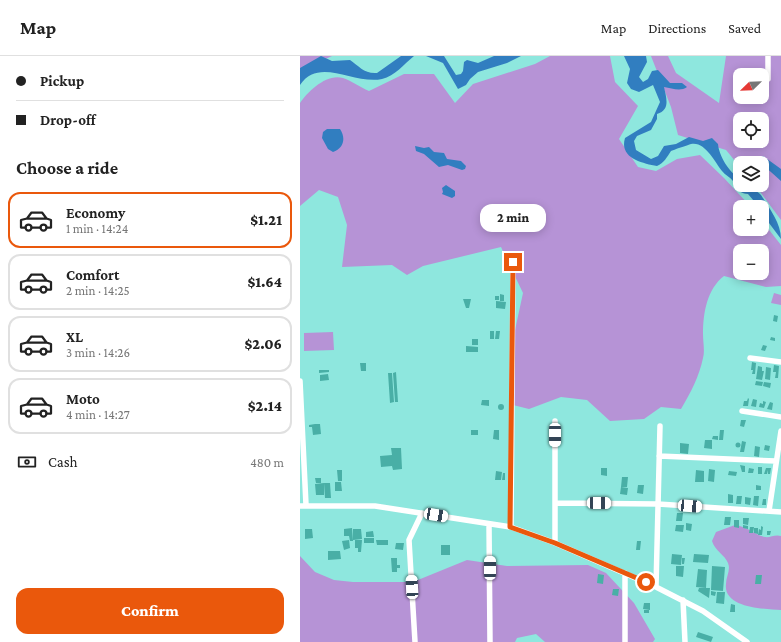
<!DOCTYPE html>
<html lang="en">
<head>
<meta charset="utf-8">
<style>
  :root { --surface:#fff; --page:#f2f2f2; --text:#222; --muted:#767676; --line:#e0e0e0; --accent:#ea580c }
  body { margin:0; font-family:"Crimson Pro",serif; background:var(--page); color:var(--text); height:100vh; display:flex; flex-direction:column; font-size:15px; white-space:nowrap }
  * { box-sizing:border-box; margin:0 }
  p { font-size:13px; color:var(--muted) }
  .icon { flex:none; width:22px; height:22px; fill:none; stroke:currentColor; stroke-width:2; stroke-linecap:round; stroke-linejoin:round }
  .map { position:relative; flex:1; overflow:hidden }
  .panel { display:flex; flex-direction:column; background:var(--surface); width:300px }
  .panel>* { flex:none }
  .hud { display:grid; align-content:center; height:88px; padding:0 16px; background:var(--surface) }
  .needle { width:26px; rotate:247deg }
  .tools { position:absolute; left:433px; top:12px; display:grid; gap:8px }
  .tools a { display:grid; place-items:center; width:36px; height:36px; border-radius:8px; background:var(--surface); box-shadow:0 2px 10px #0003; font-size:20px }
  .end { position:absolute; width:18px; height:18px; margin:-9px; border:5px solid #ea580c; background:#fff; box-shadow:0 0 0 2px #fff }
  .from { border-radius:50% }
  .bubble { position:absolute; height:28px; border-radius:12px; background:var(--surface); box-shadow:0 2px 10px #0003; font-size:13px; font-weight:800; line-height:28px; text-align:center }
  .car { position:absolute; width:12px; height:24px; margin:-12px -6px; border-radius:5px; box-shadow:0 0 3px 1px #0007; background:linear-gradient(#fff 24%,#345 0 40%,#fff 0 76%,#345 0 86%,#fff 0) }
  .hud b { display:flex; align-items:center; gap:14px; height:38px; font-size:15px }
  .hud b+b { border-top:1px solid var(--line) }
  .hud i { width:10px; height:10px; background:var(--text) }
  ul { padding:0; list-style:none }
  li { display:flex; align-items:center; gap:12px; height:56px; margin:0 8px 6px; padding:0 8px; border:2px solid var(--line); border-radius:12px }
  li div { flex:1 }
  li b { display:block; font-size:15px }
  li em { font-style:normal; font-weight:800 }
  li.selected { border-color:var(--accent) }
  li>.icon { width:36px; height:36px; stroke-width:1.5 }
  h2 { padding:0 16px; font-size:18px; line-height:48px }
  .pay { display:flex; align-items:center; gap:10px; height:44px; padding:0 16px; font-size:15px }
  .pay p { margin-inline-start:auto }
  .primary-button { display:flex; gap:8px; margin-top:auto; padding:8px 16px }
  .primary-button a { flex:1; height:46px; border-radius:12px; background:var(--accent); color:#fff; font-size:16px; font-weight:800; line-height:46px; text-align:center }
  header { display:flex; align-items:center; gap:24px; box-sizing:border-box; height:56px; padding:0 20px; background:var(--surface); border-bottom:1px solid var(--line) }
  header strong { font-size:19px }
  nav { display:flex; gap:22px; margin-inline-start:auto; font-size:14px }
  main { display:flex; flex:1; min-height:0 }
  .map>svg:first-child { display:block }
</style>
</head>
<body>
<header>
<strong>Map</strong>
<nav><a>Map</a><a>Directions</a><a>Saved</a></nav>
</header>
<main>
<section class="panel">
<div class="hud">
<b><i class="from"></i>Pickup</b>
<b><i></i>Drop-off</b>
</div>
<h2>Choose a ride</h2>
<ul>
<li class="selected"><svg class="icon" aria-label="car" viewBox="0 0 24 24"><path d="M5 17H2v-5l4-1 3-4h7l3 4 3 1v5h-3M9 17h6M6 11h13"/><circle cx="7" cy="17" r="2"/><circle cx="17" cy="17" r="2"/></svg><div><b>Economy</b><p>1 min · 14:24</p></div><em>$1.21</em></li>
<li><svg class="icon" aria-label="car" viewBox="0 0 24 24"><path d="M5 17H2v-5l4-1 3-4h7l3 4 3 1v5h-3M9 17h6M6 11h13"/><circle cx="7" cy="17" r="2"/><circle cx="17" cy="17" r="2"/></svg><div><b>Comfort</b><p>2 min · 14:25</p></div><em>$1.64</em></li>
<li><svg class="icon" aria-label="car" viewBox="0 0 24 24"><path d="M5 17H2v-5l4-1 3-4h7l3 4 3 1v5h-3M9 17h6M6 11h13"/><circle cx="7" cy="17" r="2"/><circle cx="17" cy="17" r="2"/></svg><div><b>XL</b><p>3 min · 14:26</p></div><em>$2.06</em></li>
<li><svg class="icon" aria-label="car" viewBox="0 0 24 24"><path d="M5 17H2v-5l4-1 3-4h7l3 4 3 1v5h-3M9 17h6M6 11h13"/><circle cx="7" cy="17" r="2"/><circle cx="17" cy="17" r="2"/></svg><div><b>Moto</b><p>4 min · 14:27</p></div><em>$2.14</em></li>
</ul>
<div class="pay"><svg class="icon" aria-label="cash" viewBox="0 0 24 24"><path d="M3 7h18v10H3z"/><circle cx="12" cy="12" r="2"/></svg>Cash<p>480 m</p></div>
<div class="primary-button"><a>Confirm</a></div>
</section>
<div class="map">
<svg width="481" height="586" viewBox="0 0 481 586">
  <rect width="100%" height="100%" fill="#8ee7de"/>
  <path fill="#b693d6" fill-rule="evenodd" d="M0 0H32L13 9 0 24Z
    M250 0H310L315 26 338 50 319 83 338 111 356 115 377 103 400 99 424 122 451 151H440V173H462V165L481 189V230L466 231 424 220C407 233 403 257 403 278 403 286 405 295 403 302 399 321 391 336 381 353L361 351 344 363 310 365 287 344 261 341 229 353 213 349 212 288 223 237 201 191 123 210 107 219 92 209 42 211 47 169 38 141 19 134 0 150V193V47C8 35 27 17 43 22 52 25 60 31 69 35L104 18H134L155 47 173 28 235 8ZM440 195H462V217H440Z
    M351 0H368L376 17 419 47 426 0H481V164L455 129H462V107H440V111L426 94 378 79 371 51ZM440 19H462V41H440ZM440 63H462V85H440Z
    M474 237 481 239V249L471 247Z
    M33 276 34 294 4 295V277Z
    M435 469C446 470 455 479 465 481 470 482 475 478 481 480V554C465 553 423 552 426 528 426 521 431 514 428 507 425 499 415 495 412 485L416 476Z
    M0 500 15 516 34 524 53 526H113L167 504 207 510 288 509 306 517 334 547 355 583 353 586H245L236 578 217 582 215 586H0Z"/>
  <path fill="#317ec0" d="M21 0 32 5 50 4C59 10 64 18 77 17L101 0H114C104 8 95 20 82 23 54 29 19 0 0 29V12Z
    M126 0H144L156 19 161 18 163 15 164 6 167 4 178 7 194 0H221L207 7 178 16 170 23 166 29 158 33 143 7Z
    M324 0H346L347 6 339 21 343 26 348 23 352 15 358 14 370 27H382L387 31C380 36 372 32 364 31 366 41 371 54 357 58V63L351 74 337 80 334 85 336 94 351 103 358 100 364 90 376 88 389 81 403 85 412 82 418 88C419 100 429 116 440 123V129H449C452 134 458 135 461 139 469 152 481 167 481 183L466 163 462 151H459L448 138C437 137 439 132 433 125 430 121 425 119 422 115 415 106 405 85 391 88 388 89 373 94 371 95 367 101 364 107 357 110 342 107 319 102 325 82L351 66 360 46 353 29 339 36 331 33 327 27 330 13Z
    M27 73H40C46 82 44 92 33 96L28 93 22 82 23 76Z
    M115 90 124 92 129 91 134 96 144 97 147 103 161 105 166 110 165 113 162 114 148 109 139 111 124 98 116 95Z
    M463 100 481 113V125L462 108 461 101Z
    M146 129 155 135V140L152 142 142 138 143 136 142 132Z"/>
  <path fill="#49afa6" d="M200 238 204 239V245H200Z
    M195 240H199V244H195Z
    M163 243H171L169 252H166Z
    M196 245 206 246 205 253 196 252Z
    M474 259 478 260 477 266 473 265Z
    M190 275H194V283H190Z
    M196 275H200L199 283H195Z
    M471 281 475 282V285L470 284Z
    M172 283H178V289H172Z
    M463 289 467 290 465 295 461 294Z
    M166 290 178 291V296H166Z
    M452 306 456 307 455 318H452L453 314H451Z
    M60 307H66V315H61Z
    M474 309 479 310 478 322H475L476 316H473Z
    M458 310 462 311V315H464L462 324 456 323Z
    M466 311 471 312 470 324 465 323Z
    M19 314H29V316L19 317Z
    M96 316 98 346H95L93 317Z
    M88 317H92L94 346 90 347Z
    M28 318 29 324 20 325V319Z
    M456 325 463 326 462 330 455 329Z
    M464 326 471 327 470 332 463 330Z
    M448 342 449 343 448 350H443L444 345H447Z
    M453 343 457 344 456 351 451 350Z
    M182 344H189V350L181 349Z
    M463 345 466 346 464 352 459 351 460 347 463 348Z
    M470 346 473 347 472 354 467 353Z
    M198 351a3 3 0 1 1 6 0a3 3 0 1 1-6 0Z
    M441 364H446L444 371 440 370Z
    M15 368H20L21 378 13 379 12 371H9V369Z
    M171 374H178V379H171Z
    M194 374H199V384L193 383Z
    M420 374H424L423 384H419Z
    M413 380H418V384L412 383Z
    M405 384H412V393L404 392Z
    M442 385 446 386 444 396H440Z
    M435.5 389a2.5 2.5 0 1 1 5 0a2.5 2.5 0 1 1-5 0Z
    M380 387 389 388 388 398 380 397Z
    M465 389 470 390 469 395 464 394Z
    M455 390 460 391 459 401 454 400Z
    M91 392H101L102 413 93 414 92 410 81 411 80 400 92 399Z
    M440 409 445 410V416H442Z
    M458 411H462V418H458Z
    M301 412H307V420L301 419Z
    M449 412 454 413 453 417H448Z
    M466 412H471L470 418H468L467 414V418H464Z
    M409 413 415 414 414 426 408 425Z
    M37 414H42V425H38Z
    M396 414 404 415V426H395Z
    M196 415 202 416 201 424H195Z
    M429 415 437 416 436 420 428 419Z
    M203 417H205V424H202Z
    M322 421H328L327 431H321Z
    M15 422H21V427H16Z
    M35 426H41L42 435H35Z
    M24 427V439H16L15 428Z
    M24 427H30L31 442H25Z
    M338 429H344L343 438 337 437Z
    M456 429 461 430V434H456Z
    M321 431 328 432 327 439 320 438Z
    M428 438 433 439V447H428Z
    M437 440H442L441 448H436Z
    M454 440H459L458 450 453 449Z
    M445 441 451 442 450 449 445 448Z
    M463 443H466V449H462Z
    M377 457H383L382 465H376Z
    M425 461H431L430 469H424Z
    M443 462H449L448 469 443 468Z
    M434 464H439V472L434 471Z
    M386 467 392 468 391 475 386 474Z
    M376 469H384L383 476 375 475Z
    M443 469 448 470V473L443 472Z
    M461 470 463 471 462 479H458L459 473 461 474Z
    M450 471H454L453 477H449Z
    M52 472 53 485H50L49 480H44V473Z
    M454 472H458V478L454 477Z
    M5 473H12L13 482 5 483Z
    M53 473H61L62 483 53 484Z
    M73 475 74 481H66V476Z
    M467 475H471L470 479H467Z
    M64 482H74V487H64Z
    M49 484 50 492 44 494 42 485Z
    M55 484H62L61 496H58V492H55Z
    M76 484H88V489H77Z
    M337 485H341L340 494H336Z
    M96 487H104L103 494 95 493Z
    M141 489H150V499H141Z
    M28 495H40L41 503 28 504Z
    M372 498 382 499 381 509 371 508Z
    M394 498 409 499 408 507 393 506Z
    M91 502H97V509H100V512H97V516H92Z
    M382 502H385L384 508H382Z
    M376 510H384L383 521 376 520Z
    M412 510 425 511 423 535 411 534Z
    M398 513 407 514 406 532 396 531Z
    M298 518 304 519 303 528 297 527Z
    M456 519H462L461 528H455Z
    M399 532H410L409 542 398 535Z
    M313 533H319L318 540 312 539Z
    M411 535 416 536 415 540 411 539Z
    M417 536H425L424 548 416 547Z
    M344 547H350V554L343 553Z
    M431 548 435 549V556H430Z
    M344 554H349V557H344Z
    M398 576 413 581 411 586 396 581Z"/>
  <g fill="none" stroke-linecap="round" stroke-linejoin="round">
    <path stroke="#fff" stroke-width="5.5" d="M468 23V0
      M450 302 481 306
      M0 325 6 449
      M442 355 481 361
      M359 400 476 405
      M255 447 358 448 481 456
      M0 450H75L211 471 255 487 356 531 403 555 447 586
      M469 455 481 375
      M189 468 190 586
      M211 471 213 206
      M255 487V365
      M325 517V586
      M356 531 360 370
      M383 544 385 586
      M115 586 109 484 122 457"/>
  </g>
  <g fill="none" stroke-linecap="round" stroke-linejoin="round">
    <path stroke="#ea580c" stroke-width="5" d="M213 206 210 471 255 487 346 526"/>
  </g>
</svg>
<div class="tools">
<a><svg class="needle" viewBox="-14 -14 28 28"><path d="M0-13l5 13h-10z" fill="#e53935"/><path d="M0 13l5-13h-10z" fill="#767676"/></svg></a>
<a><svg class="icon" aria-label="locate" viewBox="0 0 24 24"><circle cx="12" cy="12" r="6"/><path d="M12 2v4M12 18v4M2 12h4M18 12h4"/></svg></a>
<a><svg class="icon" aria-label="layers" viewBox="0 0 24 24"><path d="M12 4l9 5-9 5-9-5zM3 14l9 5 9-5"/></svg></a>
<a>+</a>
<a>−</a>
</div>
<i class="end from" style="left:346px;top:526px"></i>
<i class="end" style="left:213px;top:206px"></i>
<div class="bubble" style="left:180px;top:148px;width:66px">2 min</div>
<i class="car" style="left:255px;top:379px;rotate:180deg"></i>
<i class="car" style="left:299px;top:447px;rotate:91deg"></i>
<i class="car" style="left:390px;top:450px;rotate:94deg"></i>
<i class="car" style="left:136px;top:459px;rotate:100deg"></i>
<i class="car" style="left:190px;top:512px;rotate:0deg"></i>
<i class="car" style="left:112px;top:531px;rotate:357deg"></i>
</div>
</main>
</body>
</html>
